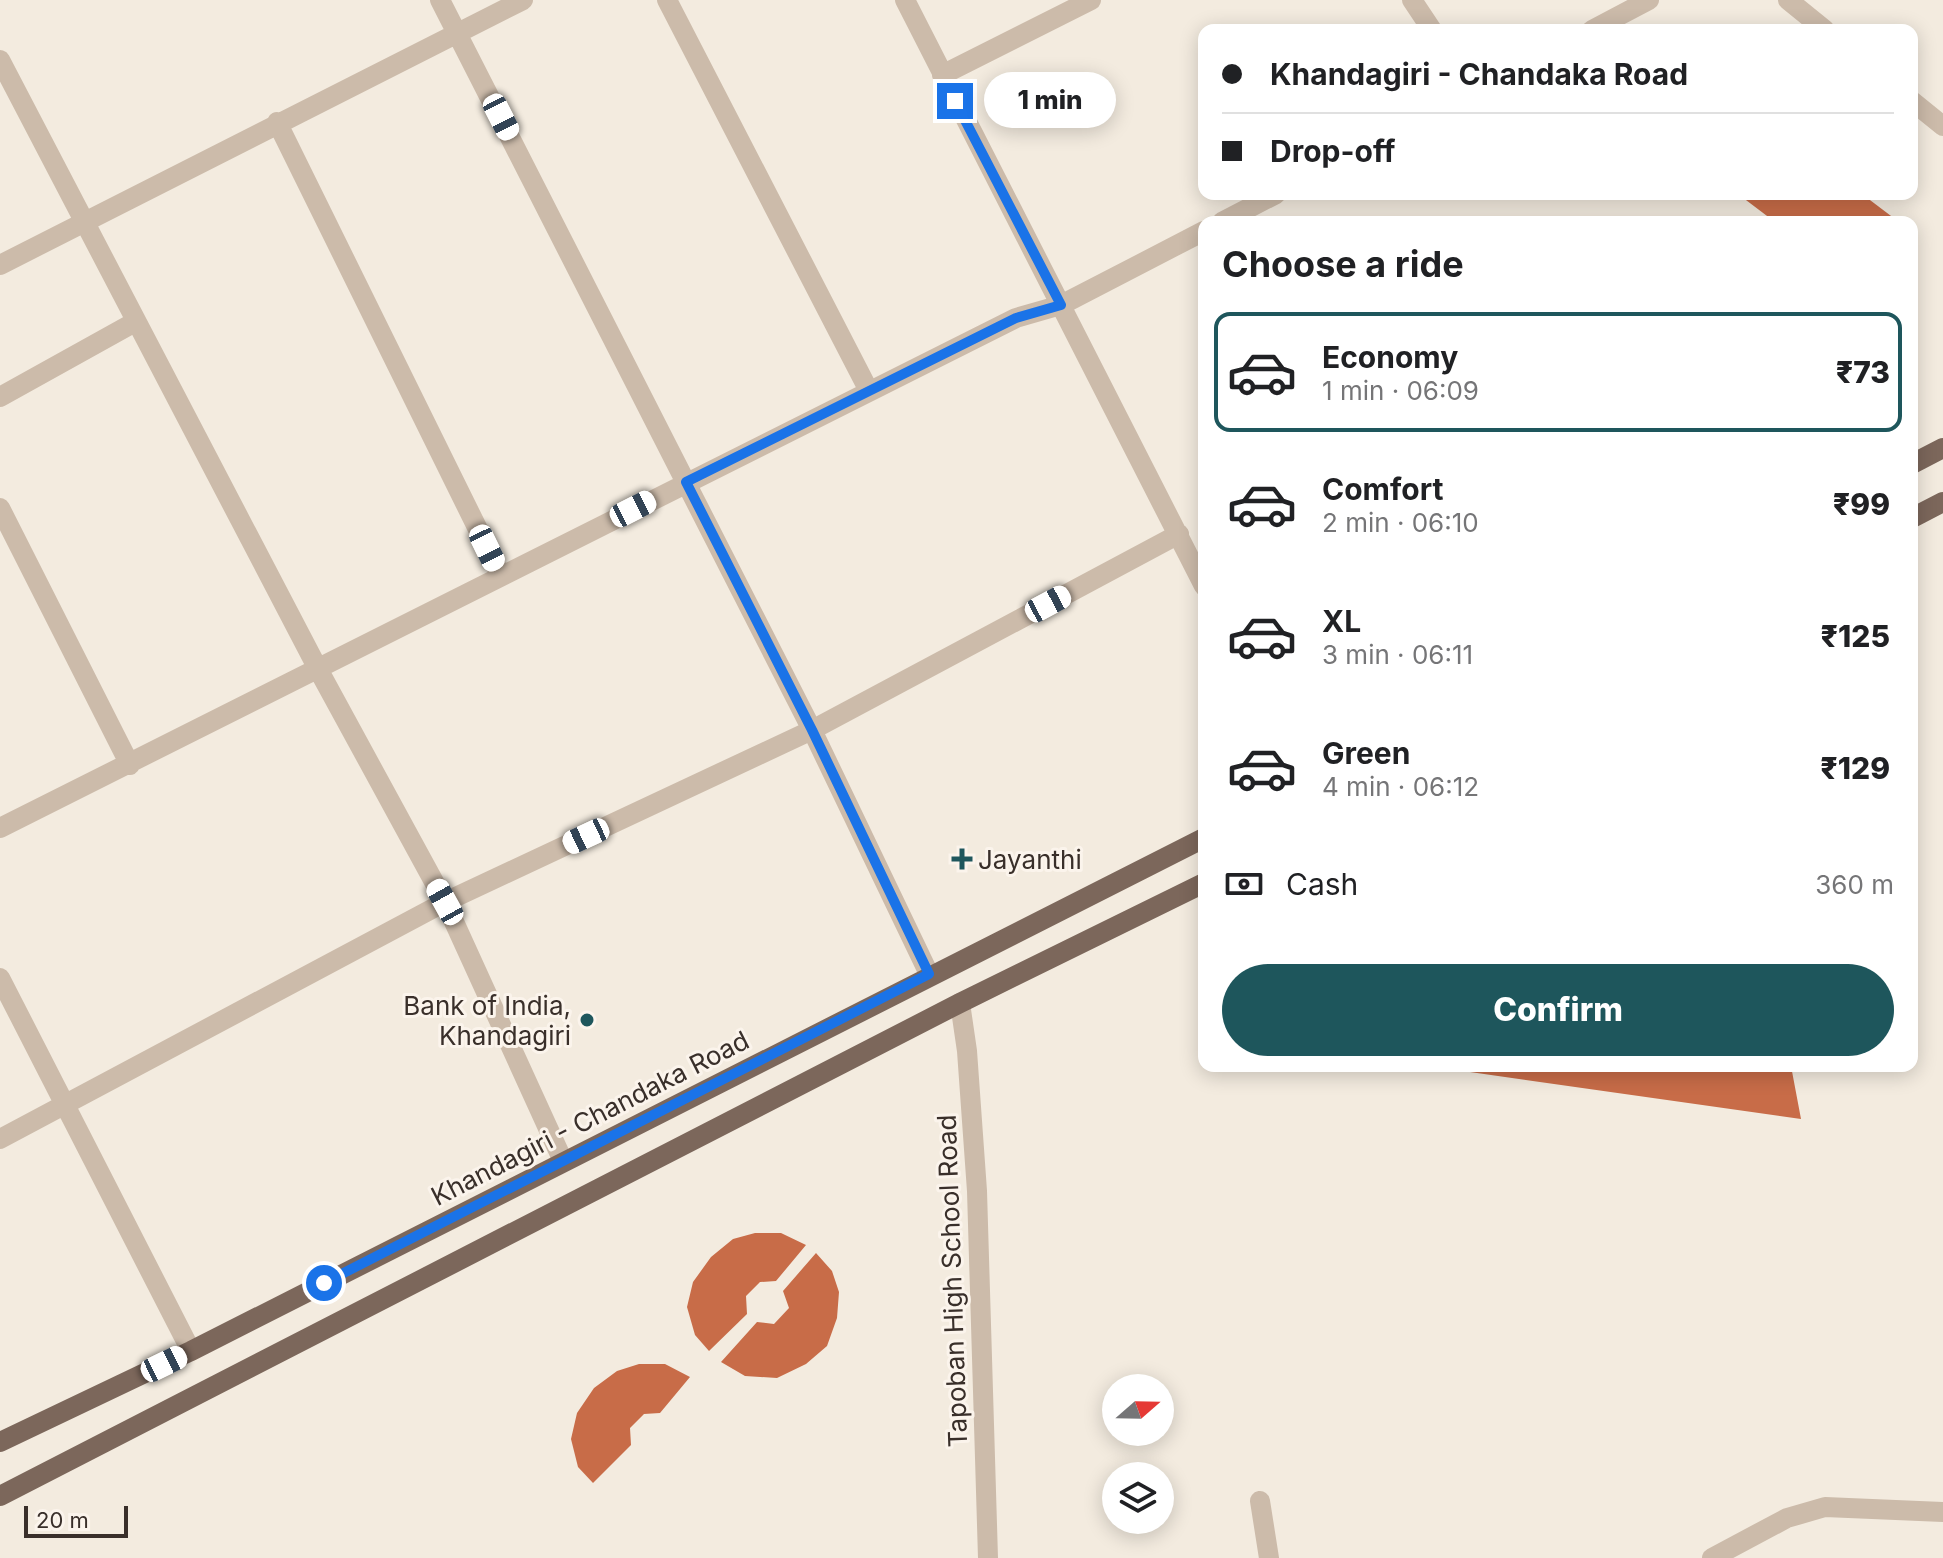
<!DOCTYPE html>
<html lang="en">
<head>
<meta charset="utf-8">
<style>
  :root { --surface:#fff; --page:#f2f2f2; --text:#202124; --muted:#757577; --line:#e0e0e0; --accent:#1e565c }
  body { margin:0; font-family:Inter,sans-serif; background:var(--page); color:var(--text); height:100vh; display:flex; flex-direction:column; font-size:30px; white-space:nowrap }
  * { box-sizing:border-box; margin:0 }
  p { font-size:26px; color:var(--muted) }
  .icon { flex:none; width:44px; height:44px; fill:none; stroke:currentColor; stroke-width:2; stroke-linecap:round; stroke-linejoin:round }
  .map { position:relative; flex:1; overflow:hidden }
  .sheet { position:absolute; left:1198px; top:216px; width:720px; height:856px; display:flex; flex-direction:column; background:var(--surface); border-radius:16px; box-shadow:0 4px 20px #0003 }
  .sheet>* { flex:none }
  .top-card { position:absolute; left:1198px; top:24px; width:720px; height:176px; border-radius:16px; box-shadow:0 4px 20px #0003; display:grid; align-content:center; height:176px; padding:0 24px; background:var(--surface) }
  .needle { width:52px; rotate:70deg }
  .fabs { position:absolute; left:1102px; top:1374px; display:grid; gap:16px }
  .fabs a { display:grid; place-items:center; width:72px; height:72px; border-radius:50%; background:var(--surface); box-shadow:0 4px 20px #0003; font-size:40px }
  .scale { position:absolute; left:24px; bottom:20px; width:104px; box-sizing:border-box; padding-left:8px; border:4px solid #392f2a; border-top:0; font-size:22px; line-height:28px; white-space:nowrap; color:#392f2a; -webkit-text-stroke:6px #fbf4ec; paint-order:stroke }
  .end { position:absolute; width:36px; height:36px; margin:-18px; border:10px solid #1a73e8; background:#fff; box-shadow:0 0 0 4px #fff }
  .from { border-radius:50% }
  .bubble { position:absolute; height:56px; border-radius:28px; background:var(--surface); box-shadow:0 4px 20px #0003; font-size:26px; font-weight:800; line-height:56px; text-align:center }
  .car { position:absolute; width:24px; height:48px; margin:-24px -12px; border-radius:10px; box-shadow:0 0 6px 2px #0007; background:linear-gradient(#fff 24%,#345 0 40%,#fff 0 76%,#345 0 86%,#fff 0) }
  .top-card b { display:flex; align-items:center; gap:28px; height:76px; font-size:30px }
  .top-card b+b { border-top:2px solid var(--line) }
  .top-card i { width:20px; height:20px; background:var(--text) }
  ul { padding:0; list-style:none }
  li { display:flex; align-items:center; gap:24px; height:120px; margin:0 16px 12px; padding:0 8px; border:4px solid transparent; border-radius:16px }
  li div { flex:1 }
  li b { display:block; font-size:30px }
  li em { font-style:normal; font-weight:800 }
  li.on { border-color:var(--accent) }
  li>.icon { width:72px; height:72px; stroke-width:1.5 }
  h2 { padding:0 24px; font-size:36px; line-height:96px }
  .pay { display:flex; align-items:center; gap:20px; height:88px; padding:0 24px; font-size:30px }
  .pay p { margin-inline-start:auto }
  .button { display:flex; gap:16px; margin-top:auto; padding:16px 24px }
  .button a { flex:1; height:92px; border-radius:48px; background:var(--accent); color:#fff; font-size:32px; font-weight:800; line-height:92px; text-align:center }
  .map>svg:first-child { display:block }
</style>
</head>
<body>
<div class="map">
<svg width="1943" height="1558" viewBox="0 0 1943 1558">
  <rect width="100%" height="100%" fill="#f3ebdf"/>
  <path fill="#c86c48" d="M1738 194H1862L1899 222H1775Z
    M1442 1066H1791L1801 1119 1442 1068Z
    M755 1233H781L806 1245 776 1281 760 1282 746 1296 747 1314 709 1351 695 1335 687 1307 693 1282 711 1257 733 1239Z
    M816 1253 832 1271 839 1292 837 1318 827 1346 806 1364 777 1378 745 1376 721 1362 757 1322 774 1324 789 1308 783 1291Z
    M639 1364H665L690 1377 660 1413 644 1414 630 1428 631 1445 593 1483 578 1467 571 1439 577 1413 594 1388 617 1371Z"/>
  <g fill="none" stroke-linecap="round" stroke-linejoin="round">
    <path stroke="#cba" stroke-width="20" d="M440 0 812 730 929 974
      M667 0 869 391
      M905 0 1204 586
      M1412 0 1432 30
      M1788 0 1825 30
      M1592 30 1649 0
      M0 60 318 669 445 902 563 1161
      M942 75 1091 0
      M1912 101 1943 126
      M277 122 501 576
      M1222 222 1276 194
      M0 265 523 0
      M0 397 135 322
      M0 508 130 765
      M0 828 1016 318 1061 305 1204 231
      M0 978 191 1351
      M960 1003 967 1051 977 1191 988 1558
      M0 1139 445 902 812 730 1179 534
      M1260 1501 1269 1558
      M1712 1558 1787 1518 1825 1507 1943 1512"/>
    <path stroke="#7c675b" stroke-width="20" d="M1912 464 1943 448
      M1912 518 1943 502
      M0 1442 191 1351 1204 838
      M0 1496 960 1003 1204 883"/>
  </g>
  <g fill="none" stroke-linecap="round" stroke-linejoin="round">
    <path stroke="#1a73e8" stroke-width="10" d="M324 1283 929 974 812 730 686 482 1016 318 1061 305 955 101"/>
  </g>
  <g fill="#1e565c" stroke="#fbf4ec" stroke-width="3">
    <path d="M958 847h8v8h8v8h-8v8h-8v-8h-8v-8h8z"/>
    <circle cx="587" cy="1020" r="8"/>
  </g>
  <g text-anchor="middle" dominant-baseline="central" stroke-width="6" stroke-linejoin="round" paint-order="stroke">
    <g font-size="26" fill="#392f2a" stroke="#fbf4ec" text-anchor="start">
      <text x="978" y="859">Jayanthi</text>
      <text x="571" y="1005" text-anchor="end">Bank of India,<tspan x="571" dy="30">Khandagiri</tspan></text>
    </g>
    <g font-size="26" fill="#392f2a" stroke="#fbf4ec">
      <text transform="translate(590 1118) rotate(-27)">Khandagiri - Chandaka Road</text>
      <text transform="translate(952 1281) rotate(-92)">Tapoban High School Road</text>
    </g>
  </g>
</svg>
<div class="fabs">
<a><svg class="needle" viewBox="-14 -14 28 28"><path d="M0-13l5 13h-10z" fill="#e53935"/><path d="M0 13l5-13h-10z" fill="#757577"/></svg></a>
<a><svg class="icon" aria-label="layers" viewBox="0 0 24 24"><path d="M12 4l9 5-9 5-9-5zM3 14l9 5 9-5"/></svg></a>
</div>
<div class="scale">20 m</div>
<i class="end from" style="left:324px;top:1283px"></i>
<i class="end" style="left:955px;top:101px"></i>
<div class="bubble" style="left:984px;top:72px;width:132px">1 min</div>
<i class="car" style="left:501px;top:117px;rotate:153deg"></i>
<i class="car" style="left:633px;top:509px;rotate:63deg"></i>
<i class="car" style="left:487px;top:548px;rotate:154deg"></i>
<i class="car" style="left:1048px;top:604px;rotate:62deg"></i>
<i class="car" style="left:586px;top:836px;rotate:245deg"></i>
<i class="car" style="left:445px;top:902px;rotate:331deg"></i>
<i class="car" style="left:164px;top:1364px;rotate:64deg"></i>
<div class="top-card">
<b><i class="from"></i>Khandagiri - Chandaka Road</b>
<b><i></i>Drop-off</b>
</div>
<section class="sheet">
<h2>Choose a ride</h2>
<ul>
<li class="on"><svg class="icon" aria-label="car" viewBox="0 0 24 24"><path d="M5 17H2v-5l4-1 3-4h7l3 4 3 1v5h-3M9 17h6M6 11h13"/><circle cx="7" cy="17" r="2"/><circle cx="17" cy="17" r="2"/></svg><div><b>Economy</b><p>1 min · 06:09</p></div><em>₹73</em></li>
<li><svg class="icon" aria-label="car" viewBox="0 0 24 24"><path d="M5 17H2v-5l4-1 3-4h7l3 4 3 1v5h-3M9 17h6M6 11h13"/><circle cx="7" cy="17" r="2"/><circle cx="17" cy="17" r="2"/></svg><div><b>Comfort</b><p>2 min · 06:10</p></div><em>₹99</em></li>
<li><svg class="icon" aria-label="car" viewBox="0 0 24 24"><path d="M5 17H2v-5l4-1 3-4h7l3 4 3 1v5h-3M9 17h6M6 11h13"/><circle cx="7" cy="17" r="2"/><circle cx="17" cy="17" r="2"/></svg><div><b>XL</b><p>3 min · 06:11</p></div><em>₹125</em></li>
<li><svg class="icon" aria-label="car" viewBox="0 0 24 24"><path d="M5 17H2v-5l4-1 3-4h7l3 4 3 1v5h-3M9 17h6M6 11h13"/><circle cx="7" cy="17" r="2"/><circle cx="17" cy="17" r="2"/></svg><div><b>Green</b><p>4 min · 06:12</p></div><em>₹129</em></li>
</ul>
<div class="pay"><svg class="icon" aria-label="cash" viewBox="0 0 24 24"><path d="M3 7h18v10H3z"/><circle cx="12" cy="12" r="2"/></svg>Cash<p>360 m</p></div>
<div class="button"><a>Confirm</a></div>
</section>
</div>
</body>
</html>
